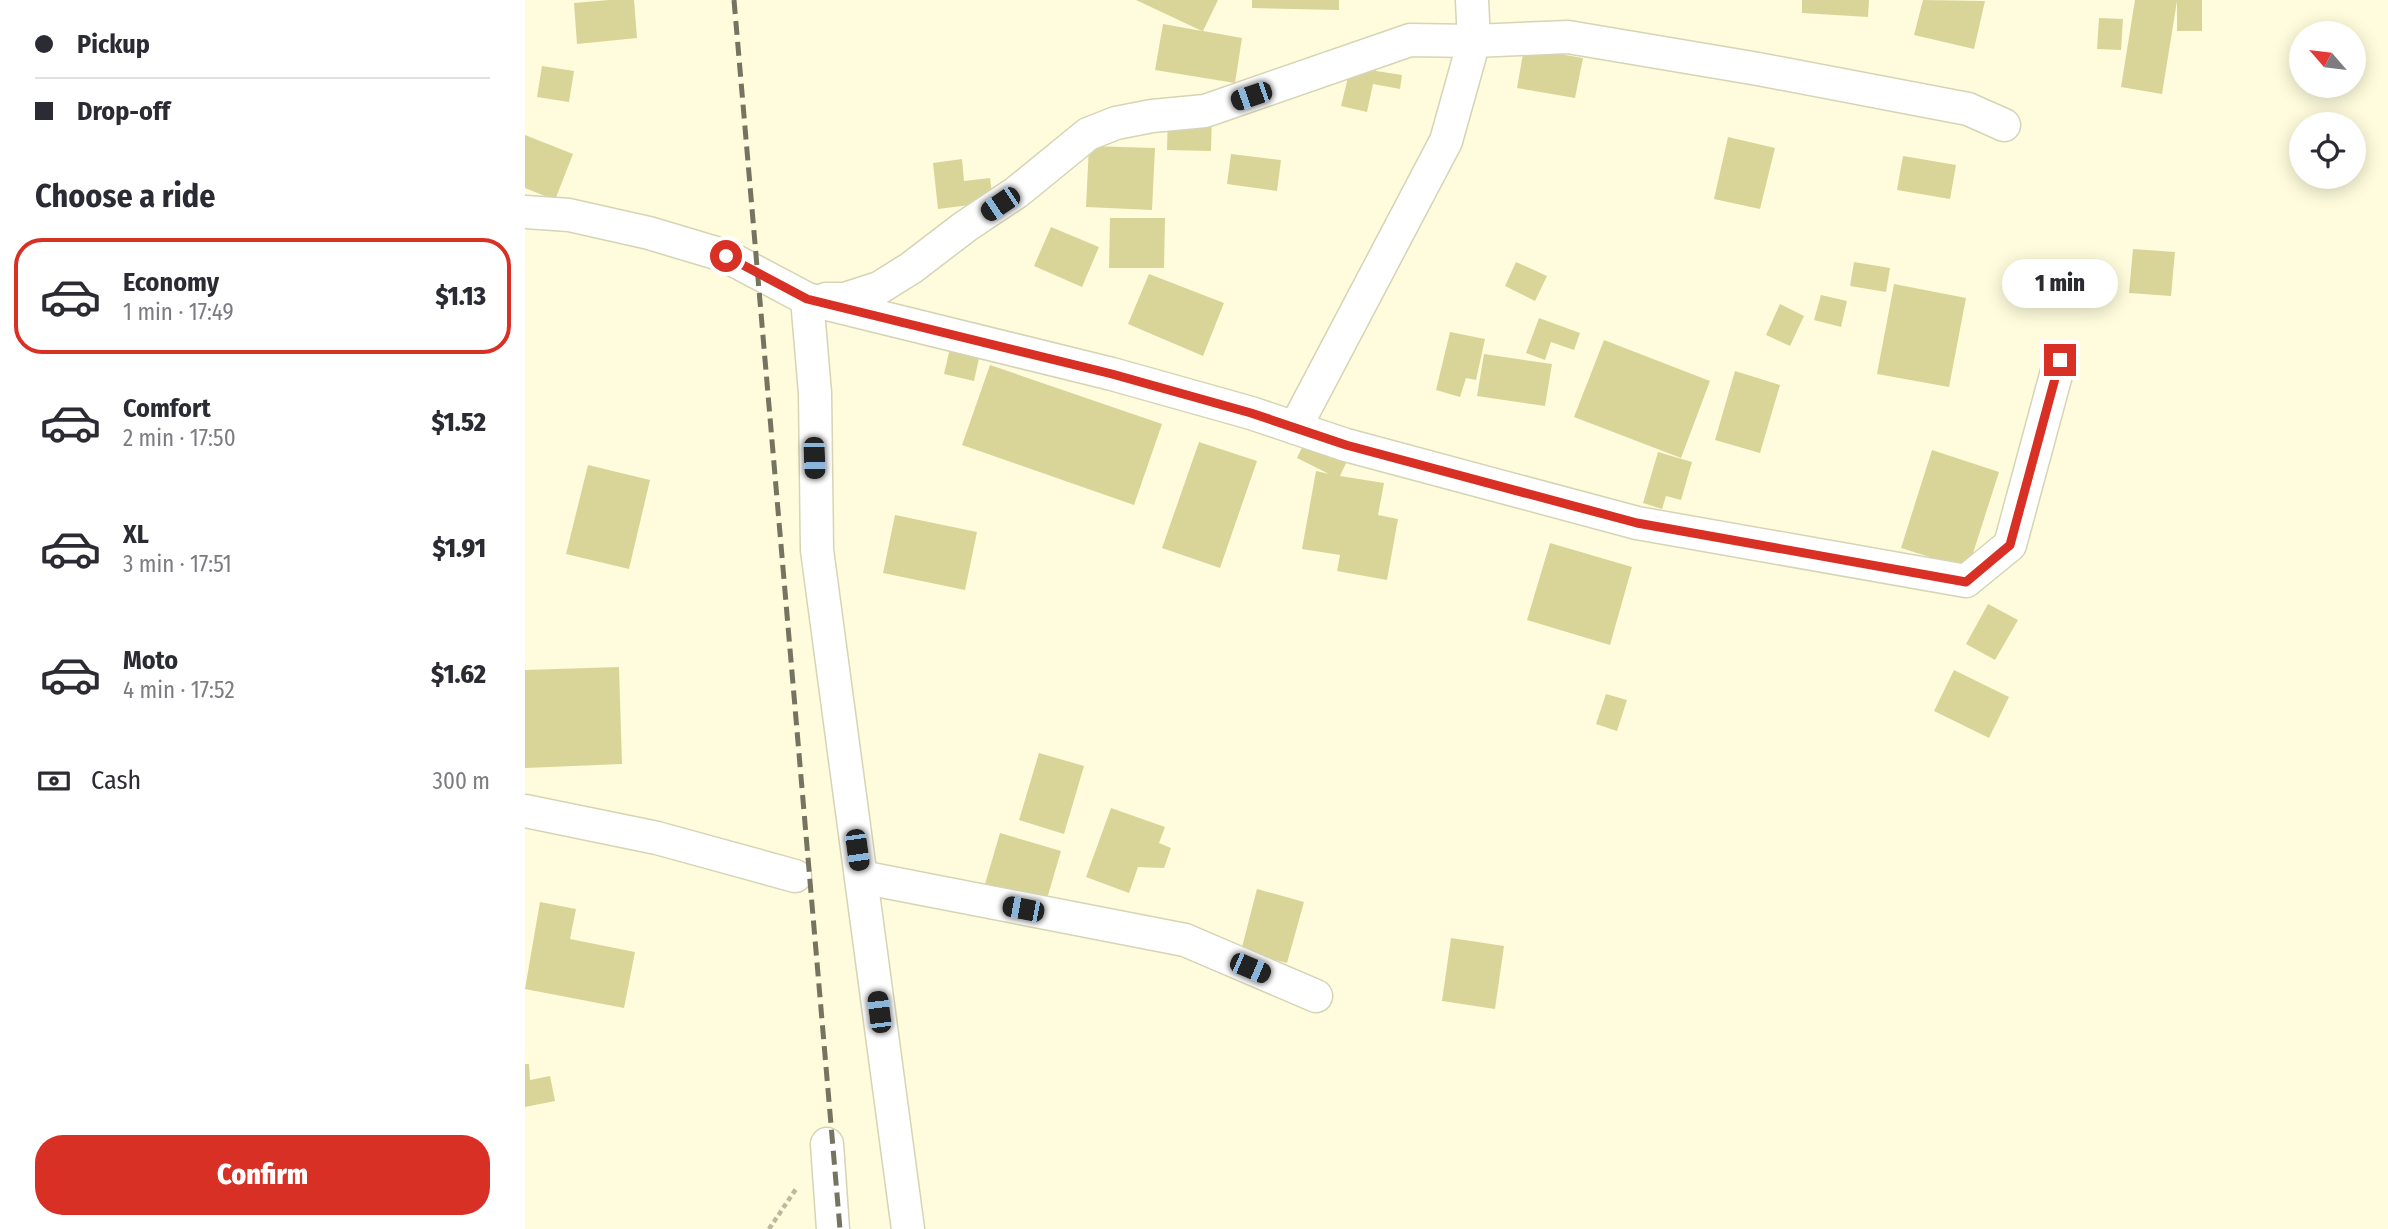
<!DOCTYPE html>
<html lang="en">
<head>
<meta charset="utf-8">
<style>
  :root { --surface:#fff; --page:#f7f7f7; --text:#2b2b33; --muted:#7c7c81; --line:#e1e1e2; --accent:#d93025 }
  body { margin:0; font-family:"Fira Sans Condensed",sans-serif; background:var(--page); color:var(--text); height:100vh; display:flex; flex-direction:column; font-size:26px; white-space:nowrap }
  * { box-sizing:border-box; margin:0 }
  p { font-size:23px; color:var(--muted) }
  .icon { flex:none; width:38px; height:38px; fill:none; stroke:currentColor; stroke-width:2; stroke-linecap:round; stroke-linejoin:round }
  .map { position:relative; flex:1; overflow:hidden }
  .details { display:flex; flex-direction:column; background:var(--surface); width:525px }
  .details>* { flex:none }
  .hud { display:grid; align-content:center; height:154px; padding:0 35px; background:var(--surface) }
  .needle { width:46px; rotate:298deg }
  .tools { position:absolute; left:1764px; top:21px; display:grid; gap:14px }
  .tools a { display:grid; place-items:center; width:77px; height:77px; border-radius:50%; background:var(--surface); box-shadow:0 4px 18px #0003; font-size:35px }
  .end { position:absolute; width:32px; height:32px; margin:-16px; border:9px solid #d93025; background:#fff; box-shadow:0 0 0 4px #fff }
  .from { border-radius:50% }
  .bubble { position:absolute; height:49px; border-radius:24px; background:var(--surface); box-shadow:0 4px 18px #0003; font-size:23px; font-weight:800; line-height:49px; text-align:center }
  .car { position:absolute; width:21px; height:42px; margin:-21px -10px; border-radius:9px; box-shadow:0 0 5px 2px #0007; background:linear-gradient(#222 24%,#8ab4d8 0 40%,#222 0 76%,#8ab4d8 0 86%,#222 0) }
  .hud b { display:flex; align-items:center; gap:24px; height:66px; font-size:26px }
  .hud b+b { border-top:2px solid var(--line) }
  .hud i { width:18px; height:18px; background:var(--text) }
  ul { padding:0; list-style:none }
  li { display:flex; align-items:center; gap:21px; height:116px; margin:0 14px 10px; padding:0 21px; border:4px solid transparent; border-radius:28px }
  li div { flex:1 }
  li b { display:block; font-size:26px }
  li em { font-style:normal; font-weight:800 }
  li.current { border-color:var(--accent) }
  li>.icon { width:63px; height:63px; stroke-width:1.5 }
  h2 { padding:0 35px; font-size:32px; line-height:84px }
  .pay { display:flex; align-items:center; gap:18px; height:77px; padding:0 35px; font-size:26px }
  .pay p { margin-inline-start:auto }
  .cta { display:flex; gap:14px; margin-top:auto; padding:14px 35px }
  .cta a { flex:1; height:80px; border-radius:28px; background:var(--accent); color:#fff; font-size:28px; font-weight:800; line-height:80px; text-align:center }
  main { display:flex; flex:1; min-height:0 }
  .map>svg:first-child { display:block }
</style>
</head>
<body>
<main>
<section class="details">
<div class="hud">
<b><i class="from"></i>Pickup</b>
<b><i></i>Drop-off</b>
</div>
<h2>Choose a ride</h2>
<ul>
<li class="current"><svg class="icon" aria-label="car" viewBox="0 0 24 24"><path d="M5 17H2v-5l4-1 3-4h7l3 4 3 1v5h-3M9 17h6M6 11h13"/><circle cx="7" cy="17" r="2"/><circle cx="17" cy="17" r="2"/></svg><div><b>Economy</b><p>1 min · 17:49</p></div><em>$1.13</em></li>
<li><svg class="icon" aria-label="car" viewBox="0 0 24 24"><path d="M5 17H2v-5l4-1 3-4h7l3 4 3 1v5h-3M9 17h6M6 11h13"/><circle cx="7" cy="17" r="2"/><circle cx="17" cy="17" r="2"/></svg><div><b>Comfort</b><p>2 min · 17:50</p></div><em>$1.52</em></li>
<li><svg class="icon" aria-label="car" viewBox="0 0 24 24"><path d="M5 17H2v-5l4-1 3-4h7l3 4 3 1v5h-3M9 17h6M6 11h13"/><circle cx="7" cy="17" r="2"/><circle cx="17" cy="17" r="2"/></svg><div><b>XL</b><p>3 min · 17:51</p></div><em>$1.91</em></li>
<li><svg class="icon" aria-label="car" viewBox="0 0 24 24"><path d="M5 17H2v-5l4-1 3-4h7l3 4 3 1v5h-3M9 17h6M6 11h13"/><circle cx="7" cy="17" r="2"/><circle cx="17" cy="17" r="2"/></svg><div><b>Moto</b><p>4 min · 17:52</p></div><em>$1.62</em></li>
</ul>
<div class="pay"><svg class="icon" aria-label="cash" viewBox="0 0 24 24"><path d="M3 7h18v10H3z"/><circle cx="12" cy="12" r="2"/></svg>Cash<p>300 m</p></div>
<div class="cta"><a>Confirm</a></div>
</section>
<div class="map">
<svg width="1863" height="1229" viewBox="0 0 1863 1229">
  <rect width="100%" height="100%" fill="#fefcdc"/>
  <path fill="#d9d599" d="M84 0H109L112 38 52 44 49 3Z
    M611 0H693L678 31 717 38 710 83 630 70 638 24 677 31Z
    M727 0H814V10L727 8Z
    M1277 0H1344L1343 17 1277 13Z
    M1398 0 1460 1 1449 49 1389 35Z
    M1610 0H1677V31H1652V1L1637 94 1596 87Z
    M1574 18 1598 19 1596 50 1572 49Z
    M999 48 1058 58 1050 98 992 88Z
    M828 57 853 62 851 71 877 75 875 89 848 84 842 112 816 106Z
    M17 66 49 71 44 102 12 97Z
    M643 109 687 110 686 151 642 150Z
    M0 135 48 154 30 200 0 188Z
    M1203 137 1250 148 1235 209 1189 199Z
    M564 146 630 148 627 210 561 207Z
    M706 154 756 160 752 191 702 184Z
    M1378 156 1431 165 1425 199 1372 190Z
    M437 159 439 181 465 178 468 202 413 209 408 163Z
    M585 218H640L639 268H584Z
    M526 227 574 247 557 287 509 266Z
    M1608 249 1650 252 1646 296 1604 293Z
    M991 262 1022 276 1010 301 980 286Z
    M1329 262 1365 268 1361 292 1325 286Z
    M624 274 699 303 678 356 603 324Z
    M1369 284 1441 298 1424 387 1352 374Z
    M1296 295 1322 301 1316 327 1289 320Z
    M1255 304 1279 316 1265 346 1241 335Z
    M1014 318 1055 333 1049 350 1026 342 1020 360 1001 353Z
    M925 332 960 339 951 380 941 378 935 397 911 390Z
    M1079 340 1185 381 1156 458 1049 417Z
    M425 348 455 354 449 381 419 374Z
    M959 354 1027 364 1020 406 952 396Z
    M465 365 637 424 609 505 437 445Z
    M1210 371 1255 385 1235 453 1190 440Z
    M787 426 829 446 815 476 859 483 853 515 873 519 862 580 812 571 815 555 777 549 791 471 804 474 772 458Z
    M674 442 732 461 695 568 637 548Z
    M1407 450 1474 472 1443 569 1376 548Z
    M1133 452 1167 462 1156 500 1141 496 1137 509 1118 503Z
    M63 465 125 480 104 569 41 554Z
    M370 515 452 532 440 590 358 573Z
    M1025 543 1107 567 1085 645 1002 620Z
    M1463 604 1493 620 1470 660 1441 644Z
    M94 667 97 764 0 768V670Z
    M1429 670 1484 697 1464 738 1409 711Z
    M1081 694 1102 700 1092 731 1071 724Z
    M514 753 559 766 539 834 494 820Z
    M586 808 640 827 634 843 646 848 639 868 613 867 604 893 561 877Z
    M475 833 536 851 521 902 460 884Z
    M732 889 779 902 762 963 716 951Z
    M15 902 51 909 45 939 110 952 99 1008 0 989Z
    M926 938 979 946 970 1009 917 1001Z
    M0 1064H4L5 1080 25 1076 30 1101 0 1107Z"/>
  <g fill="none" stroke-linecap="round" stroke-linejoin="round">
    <defs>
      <path id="street" d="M0 212 44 215 124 233 201 256 282 299 290 393 292 550 383 1229
        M282 299 587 374 726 413 821 445 1112 523 1441 581 1485 545 1535 360
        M301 299H320L354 288 386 268 441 226 492 192 563 134 591 123 627 116 680 111 885 40 949 41 1043 37 1233 69 1443 109 1479 125
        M770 428 921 141 949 41 947 0
        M0 811 132 838 270 876
        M336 877 660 940 791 996
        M302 1144 308 1229"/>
    </defs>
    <use href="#street" stroke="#d5d4b5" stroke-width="35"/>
    <path stroke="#bbb99f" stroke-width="4.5" stroke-dasharray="5 3.5" stroke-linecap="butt" d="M244 1229 271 1189"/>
    <use href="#street" stroke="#fff" stroke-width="32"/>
    <path stroke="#757461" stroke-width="5" stroke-dasharray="14 7" stroke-linecap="butt" d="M209 0 315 1229"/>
  </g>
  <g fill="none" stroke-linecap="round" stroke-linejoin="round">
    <path stroke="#d93025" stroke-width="9" d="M201 256 282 299 587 374 726 413 821 445 1112 523 1441 582 1485 545 1535 360"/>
  </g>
</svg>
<div class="tools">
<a><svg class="needle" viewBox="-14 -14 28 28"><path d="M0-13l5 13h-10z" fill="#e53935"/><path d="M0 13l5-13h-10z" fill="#7c7c81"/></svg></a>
<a><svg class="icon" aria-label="locate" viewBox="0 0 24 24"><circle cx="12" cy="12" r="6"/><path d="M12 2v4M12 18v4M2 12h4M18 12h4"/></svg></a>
</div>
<i class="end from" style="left:201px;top:256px"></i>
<i class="end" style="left:1535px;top:360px"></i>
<div class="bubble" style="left:1477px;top:259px;width:116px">1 min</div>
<i class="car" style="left:726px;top:96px;rotate:251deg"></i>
<i class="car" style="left:475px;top:204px;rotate:236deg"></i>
<i class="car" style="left:289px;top:458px;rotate:178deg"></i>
<i class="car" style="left:332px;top:850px;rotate:172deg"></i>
<i class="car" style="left:498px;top:909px;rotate:281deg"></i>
<i class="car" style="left:725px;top:968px;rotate:113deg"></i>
<i class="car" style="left:354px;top:1012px;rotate:353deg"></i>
</div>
</main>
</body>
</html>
